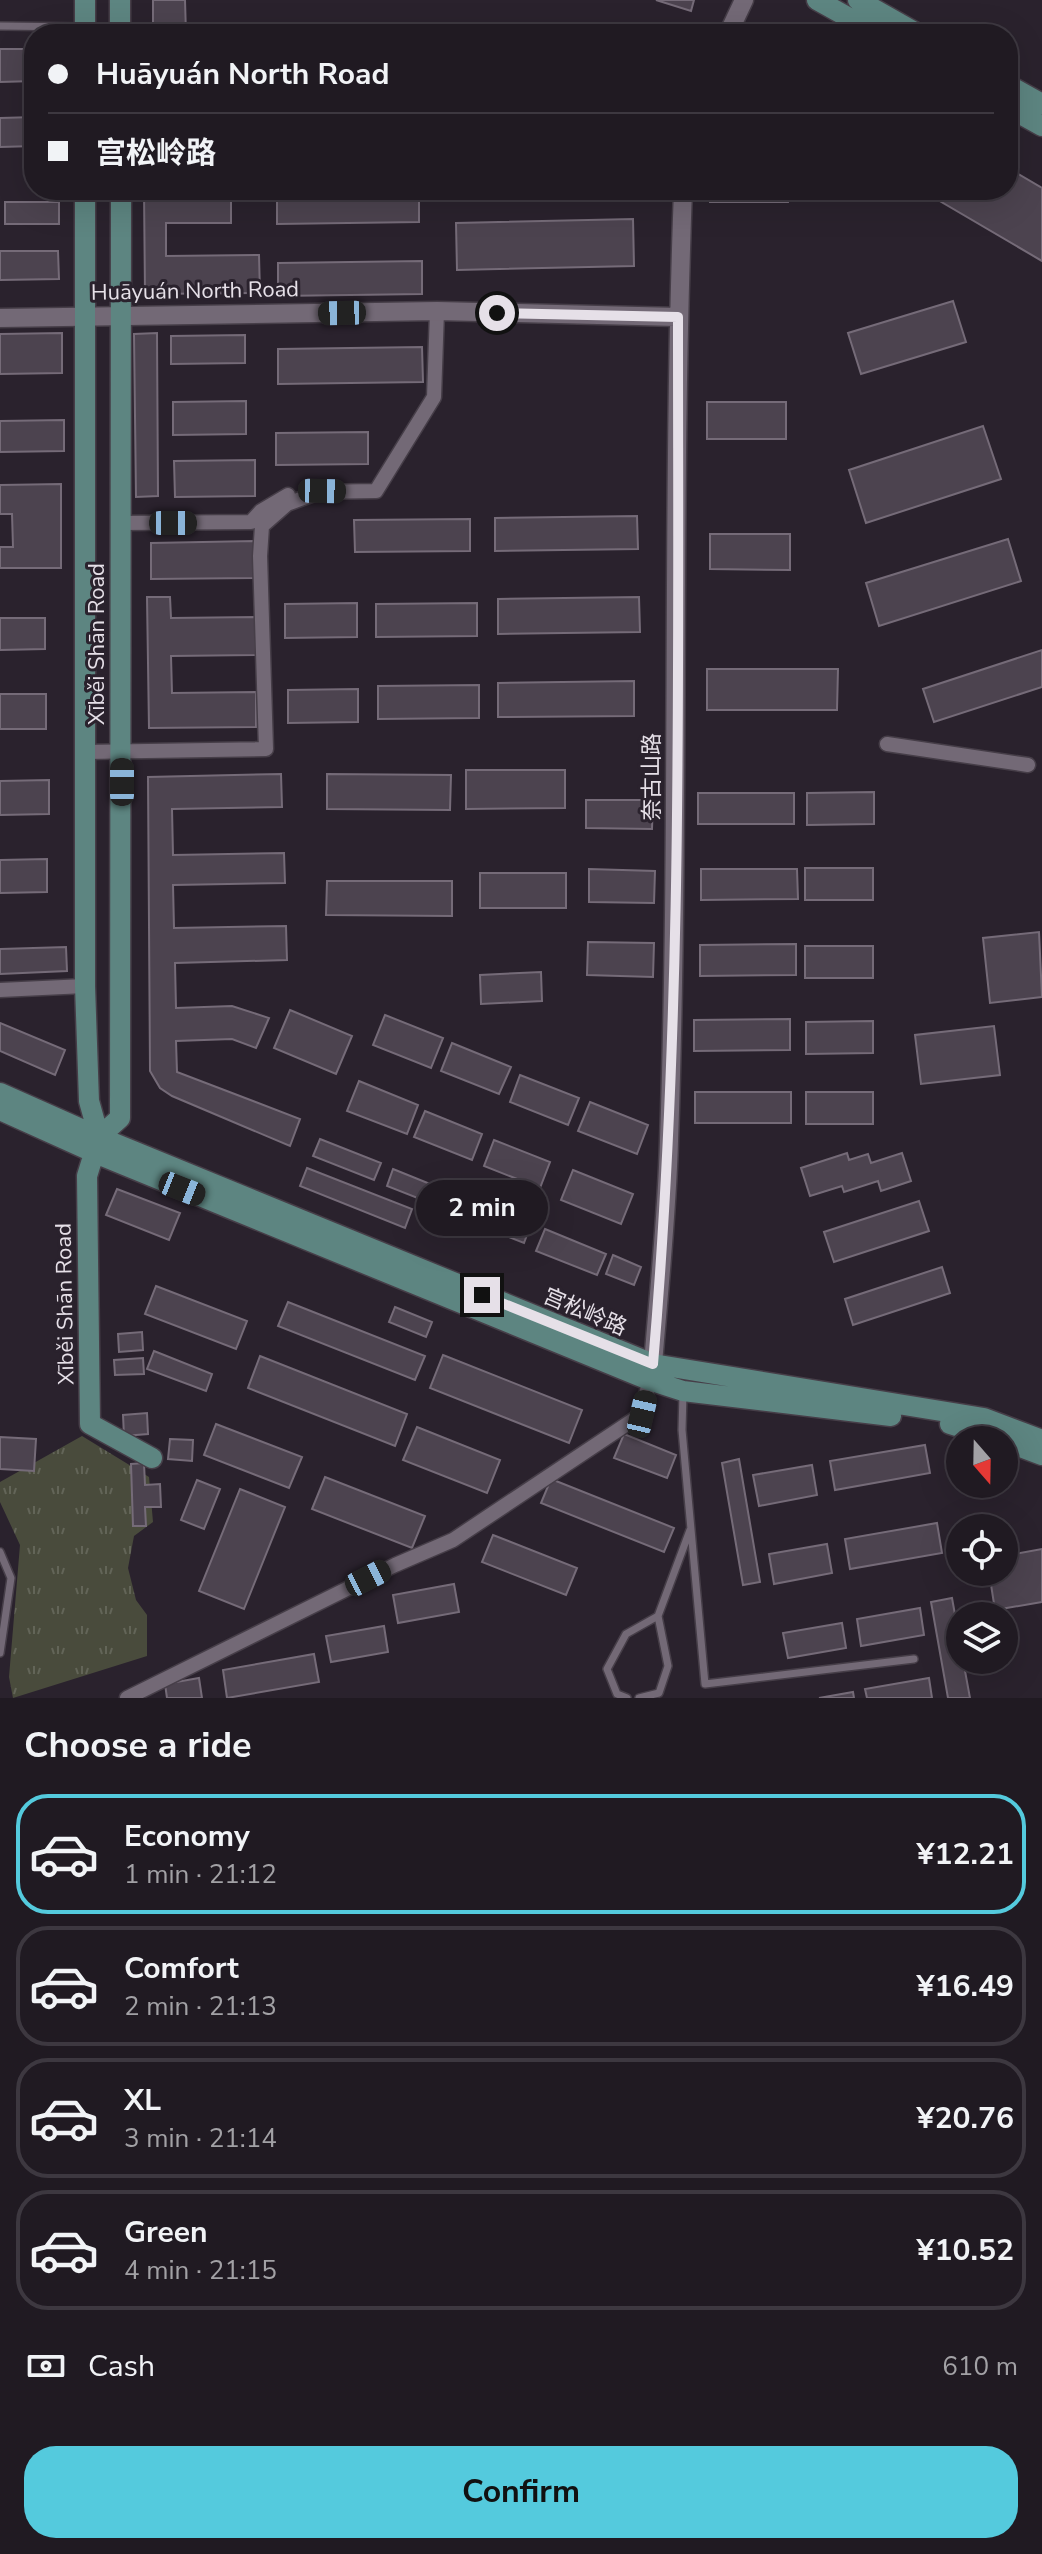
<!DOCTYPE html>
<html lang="en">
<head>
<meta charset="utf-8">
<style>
  :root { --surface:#201a22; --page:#2d272f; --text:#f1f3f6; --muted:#a2a1a5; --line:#3d3840; --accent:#54cadd }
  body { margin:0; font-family:"Nunito Sans","Noto Sans SC",sans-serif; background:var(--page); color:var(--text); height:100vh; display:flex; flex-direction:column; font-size:30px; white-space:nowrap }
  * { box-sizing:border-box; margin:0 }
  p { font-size:26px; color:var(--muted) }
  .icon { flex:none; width:44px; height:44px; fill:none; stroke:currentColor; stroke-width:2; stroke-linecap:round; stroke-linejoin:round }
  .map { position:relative; height:1698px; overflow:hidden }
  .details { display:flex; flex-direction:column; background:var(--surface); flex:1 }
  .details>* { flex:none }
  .top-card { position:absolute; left:24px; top:24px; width:994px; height:176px; border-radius:32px; box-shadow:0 8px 32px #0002,0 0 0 2px var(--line); display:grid; align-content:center; height:176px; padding:0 24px; background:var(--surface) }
  .needle { width:52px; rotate:160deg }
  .buttons { position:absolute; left:946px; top:1426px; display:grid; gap:16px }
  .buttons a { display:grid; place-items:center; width:72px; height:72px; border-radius:50%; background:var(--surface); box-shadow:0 8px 32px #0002,0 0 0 2px var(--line); font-size:40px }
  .end { position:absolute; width:36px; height:36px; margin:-18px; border:10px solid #e6e0e8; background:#111; box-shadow:0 0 0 4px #111 }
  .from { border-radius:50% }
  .bubble { position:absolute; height:56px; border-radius:28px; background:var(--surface); box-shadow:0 8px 32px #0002,0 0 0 2px var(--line); font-size:26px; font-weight:700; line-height:56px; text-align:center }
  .car { position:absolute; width:24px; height:48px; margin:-24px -12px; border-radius:10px; box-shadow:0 0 6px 2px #0007; background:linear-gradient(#222 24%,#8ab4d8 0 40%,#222 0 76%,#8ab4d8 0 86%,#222 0) }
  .top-card b { display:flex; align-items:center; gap:28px; height:76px; font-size:30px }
  .top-card b+b { border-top:2px solid var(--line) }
  .top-card i { width:20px; height:20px; background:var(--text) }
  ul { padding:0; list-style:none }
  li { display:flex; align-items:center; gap:24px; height:120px; margin:0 16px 12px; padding:0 8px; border:4px solid var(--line); border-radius:32px }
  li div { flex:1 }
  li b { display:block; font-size:30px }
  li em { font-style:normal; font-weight:700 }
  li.current { border-color:var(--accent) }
  li>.icon { width:72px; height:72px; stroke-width:1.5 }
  h2 { padding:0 24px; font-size:36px; line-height:96px }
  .pay { display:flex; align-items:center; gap:20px; height:88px; padding:0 24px; font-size:30px }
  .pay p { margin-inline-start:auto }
  .cta { display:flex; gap:16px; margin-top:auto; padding:16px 24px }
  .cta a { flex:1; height:92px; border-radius:32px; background:var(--accent); color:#111; font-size:32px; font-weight:700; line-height:92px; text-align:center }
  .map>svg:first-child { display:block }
</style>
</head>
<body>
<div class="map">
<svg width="1042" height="1698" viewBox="0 0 1042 1698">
  <defs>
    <pattern id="park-tufts" width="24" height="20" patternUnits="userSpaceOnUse" patternTransform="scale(2)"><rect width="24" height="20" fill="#494b3c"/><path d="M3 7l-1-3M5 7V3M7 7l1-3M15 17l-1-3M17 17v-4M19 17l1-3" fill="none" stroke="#636558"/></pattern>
  </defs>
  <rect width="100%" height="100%" fill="#2a222d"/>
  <path fill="url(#park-tufts)" d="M82 1436 149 1477 153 1522 134 1536 128 1568 136 1600 147 1615V1656L13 1698 9 1677 20 1545 0 1502V1482Z"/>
  <path fill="#4c434f" stroke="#756b78" stroke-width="2" d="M153 0H185L186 34H153Z
    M656 0H694L691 11Z
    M759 23 828 32V34H757Z
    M0 49H34V81L0 82Z
    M34 117V146L0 147V118Z
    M1008 168 1042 188V261L921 190H1008Z
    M144 190H231V223H166V256L259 255 260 293 145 294Z
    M710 190H789L788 202H710Z
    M419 192V222L277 224V193Z
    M5 202H59V224H5Z
    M633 219 634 266 457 270 456 223Z
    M0 251H58L59 279 0 280Z
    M422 261V294L278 296V263Z
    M953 301 966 342 861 374 848 333Z
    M62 333V373L0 374V334Z
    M157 333 158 496 136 497 134 334Z
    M245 335V363L171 364V336Z
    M422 347 423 382 278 384V349Z
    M246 401V434L173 435V402Z
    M707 402H786V439H707Z
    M64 420V451L0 452V421Z
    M983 426 1001 479 866 523 849 470Z
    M368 432V464L276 465V433Z
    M255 460V496L175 497 174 461Z
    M61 484V568H0V547H13L12 514H0V485Z
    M637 516 638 549 495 551V518Z
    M470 519V551L355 552 354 520Z
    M710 534H790V570L710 569Z
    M1008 539 1021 581 879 626 866 583Z
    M254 541V578L151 579V543Z
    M147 597H170L171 618 255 617 256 655 171 656 172 693 256 692V727L149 728Z
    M639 597 640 632 498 634V599Z
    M357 603V637L285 638V604Z
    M477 603V636L376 637V604Z
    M0 618H45V649L0 650Z
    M1042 650V687L934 722 923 689Z
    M707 669H838L837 710H707Z
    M634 681V716L498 717V683Z
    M479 685V718L378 719V686Z
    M358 689V722L288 723V690Z
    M0 694H46V729H0Z
    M466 770H565V808L466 809Z
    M281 774 282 807 172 809 173 855 284 853 285 883 173 885 174 928 286 926 287 960 175 963 176 1008 232 1006 269 1018 256 1048 232 1039 176 1041 177 1072 300 1119 290 1146 172 1096 160 1088 150 1071 148 777Z
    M327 774 451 775 450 810 327 809Z
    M49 780V814L0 815V781Z
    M874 792V824L807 825V793Z
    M698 793H794V824H698Z
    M586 800H653L652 829 586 828Z
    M47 859V892L0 893V860Z
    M805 868H873V900H805Z
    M589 869 655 871 654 903 589 902Z
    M701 869H797L798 899 701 900Z
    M480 873H566V908H480Z
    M327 881H452V916L326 915Z
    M1039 932 1042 997 990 1003 983 938Z
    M588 942 654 943 653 977 587 975Z
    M796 944V975L700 976V945Z
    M805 946H873V978H805Z
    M66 947 67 971 0 974V949Z
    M541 972 542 1001 481 1004 480 975Z
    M290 1010 352 1036 336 1074 274 1048Z
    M385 1015 443 1038 431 1068 373 1045Z
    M790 1019V1050L694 1051V1020Z
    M873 1021V1053L806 1054V1022Z
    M0 1023 65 1050 55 1075 0 1051Z
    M994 1026 1000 1075 921 1084 915 1035Z
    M452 1043 511 1067 499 1094 441 1071Z
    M520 1075 579 1098 568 1125 510 1102Z
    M359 1081 418 1105 407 1134 347 1111Z
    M695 1092H791V1123H695Z
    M806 1092H873V1124H806Z
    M590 1102 648 1125 637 1154 578 1131Z
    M425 1111 482 1134 472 1160 414 1137Z
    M320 1139 381 1163 374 1180 313 1156Z
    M494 1140 550 1162 540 1188 484 1166Z
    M847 1153 849 1160 868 1154 871 1163 902 1153 911 1181 881 1191 878 1181 844 1192 842 1186 810 1196 801 1168Z
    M307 1168 412 1209 405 1228 300 1186Z
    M393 1169 455 1194 448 1210 387 1186Z
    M573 1170 633 1194 621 1224 561 1200Z
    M117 1189 180 1213 169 1240 106 1215Z
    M468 1199 531 1224 524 1243 460 1218Z
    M919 1201 929 1231 834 1262 824 1232Z
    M545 1229 606 1254 597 1275 536 1251Z
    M613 1255 641 1267 634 1285 606 1274Z
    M942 1267 950 1293 853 1325 845 1299Z
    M156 1286 247 1321 236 1349 145 1314Z
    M288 1302 425 1356 415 1380 278 1326Z
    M395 1307 432 1322 426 1337 389 1322Z
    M142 1332 143 1350 119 1352 118 1334Z
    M154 1351 212 1374 206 1391 147 1369Z
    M443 1355 582 1410 569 1443 430 1388Z
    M260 1356 407 1414 395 1446 248 1388Z
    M143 1358 144 1374 115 1375 114 1360Z
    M147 1413 148 1434 124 1436 123 1415Z
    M216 1424 302 1457 289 1488 204 1455Z
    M417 1427 500 1460 487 1493 403 1460Z
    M624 1434 676 1455 667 1478 614 1458Z
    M0 1437 36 1439 34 1471 0 1469Z
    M170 1439 193 1440 192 1461 168 1459Z
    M925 1445 930 1473 835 1490 830 1461Z
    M739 1459 760 1582 743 1585 722 1463Z
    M144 1463 145 1485 160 1484 161 1507H145L146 1526H133L131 1464Z
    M812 1465 817 1495 759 1506 753 1475Z
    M325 1477 425 1516 412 1548 312 1509Z
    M551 1479 674 1528 664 1552 541 1503Z
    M197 1480 220 1489 204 1529 181 1520Z
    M240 1489 285 1507 244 1609 199 1591Z
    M937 1523 942 1553 850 1569 845 1539Z
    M493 1535 577 1568 566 1595 482 1562Z
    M827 1544 832 1573 774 1584 769 1554Z
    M1042 1549V1602L995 1610 989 1572H1004V1556Z
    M454 1584 459 1612 398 1623 393 1595Z
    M952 1598 960 1642V1660H963L970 1698H948L931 1602Z
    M920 1608 924 1635 861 1646 857 1619Z
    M842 1623 846 1648 788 1658 783 1633Z
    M384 1626 388 1652 331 1662 326 1636Z
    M314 1654 319 1682 227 1698 223 1670Z
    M199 1678 202 1698H167L165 1684Z
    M929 1678 932 1698H867L865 1689Z
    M853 1692 854 1698H819Z"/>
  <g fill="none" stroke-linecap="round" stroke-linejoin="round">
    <defs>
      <path id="service" d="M0 26 83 27
        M683 1393 682 1430 705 1684 914 1659
        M0 1552 11 1578 0 1653
        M627 1698 617 1694 607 1669 626 1634 658 1616
        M639 1698 659 1693 668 1666 658 1616 690 1530"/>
      <path id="minor" d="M313 492 376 491 434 397 437 311
        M120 523 251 522 261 511 288 495
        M887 744 1028 765
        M85 752 266 749 260 556 262 526 287 504 322 491
        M0 990 85 986
        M127 1698 395 1565 453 1540 642 1414 651 1372"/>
      <path id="tertiary" d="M728 34 744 0
        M0 318 437 311 678 317
        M653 1364C659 1290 667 1215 669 1141 680 824 671 507 683 190"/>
      <path id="secondary" d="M120 0V34
        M817 0 878 34
        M858 0 918 34
        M85 34V0
        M1008 85 1042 104
        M1008 107 1042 126
        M85 190V986L89 1101 99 1137
        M121 190 120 1118 99 1137 87 1176 90 1424 152 1458
        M0 1093 99 1137 653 1364 984 1418 1042 1440
        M0 1110 95 1153 649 1380 683 1391 891 1416
        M950 1424 1001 1440
        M1004 1441 1042 1455"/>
    </defs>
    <use href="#service" stroke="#463e48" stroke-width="10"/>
    <use href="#minor" stroke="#463e48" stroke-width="17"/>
    <use href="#tertiary" stroke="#463e48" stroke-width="21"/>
    <use href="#secondary" stroke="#463e48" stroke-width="23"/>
    <use href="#service" stroke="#736976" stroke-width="7"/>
    <use href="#minor" stroke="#736976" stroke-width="14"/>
    <use href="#tertiary" stroke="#736976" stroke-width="18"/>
    <use href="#secondary" stroke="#5d8581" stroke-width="20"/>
  </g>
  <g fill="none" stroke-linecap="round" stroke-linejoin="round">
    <path stroke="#e6e0e8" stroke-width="10" d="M482 1295 653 1364C683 1016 678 666 678 317L497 313"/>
  </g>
  <g text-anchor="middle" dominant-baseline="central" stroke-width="6" stroke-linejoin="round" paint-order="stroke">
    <g font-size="22" fill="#e6e0e8" stroke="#2a222d">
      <text transform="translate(195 291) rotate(-1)">Huāyuán North Road</text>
      <text transform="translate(97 644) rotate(-90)">Xīběi Shān Road</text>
      <text transform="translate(652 777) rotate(-90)">奈古山路</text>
      <text transform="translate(65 1304) rotate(-91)">Xīběi Shān Road</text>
      <text transform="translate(585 1312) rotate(23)">宫松岭路</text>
    </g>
  </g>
</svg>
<div class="buttons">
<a><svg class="needle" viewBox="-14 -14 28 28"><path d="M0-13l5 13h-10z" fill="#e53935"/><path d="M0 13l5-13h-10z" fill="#a2a1a5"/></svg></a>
<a><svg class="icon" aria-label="locate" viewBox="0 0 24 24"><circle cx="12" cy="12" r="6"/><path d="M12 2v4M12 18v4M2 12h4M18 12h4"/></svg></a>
<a><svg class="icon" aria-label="layers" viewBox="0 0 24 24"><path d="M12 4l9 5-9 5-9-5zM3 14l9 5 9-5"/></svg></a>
</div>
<i class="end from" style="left:497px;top:313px"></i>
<i class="end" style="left:482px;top:1295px"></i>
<div class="bubble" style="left:416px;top:1180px;width:132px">2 min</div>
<i class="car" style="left:342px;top:313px;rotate:269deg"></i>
<i class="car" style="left:322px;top:491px;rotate:91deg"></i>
<i class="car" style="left:173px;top:523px;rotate:90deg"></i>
<i class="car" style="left:122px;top:782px;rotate:0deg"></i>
<i class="car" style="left:182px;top:1189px;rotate:112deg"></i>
<i class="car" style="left:642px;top:1414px;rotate:13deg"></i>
<i class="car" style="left:368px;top:1578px;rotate:63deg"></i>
<div class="top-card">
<b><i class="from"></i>Huāyuán North Road</b>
<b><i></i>宫松岭路</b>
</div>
</div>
<section class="details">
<h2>Choose a ride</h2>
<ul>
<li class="current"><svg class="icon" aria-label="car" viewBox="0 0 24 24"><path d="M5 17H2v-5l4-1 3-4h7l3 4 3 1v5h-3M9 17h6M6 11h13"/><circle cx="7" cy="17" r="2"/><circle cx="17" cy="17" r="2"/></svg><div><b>Economy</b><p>1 min · 21:12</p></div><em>¥12.21</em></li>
<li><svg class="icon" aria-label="car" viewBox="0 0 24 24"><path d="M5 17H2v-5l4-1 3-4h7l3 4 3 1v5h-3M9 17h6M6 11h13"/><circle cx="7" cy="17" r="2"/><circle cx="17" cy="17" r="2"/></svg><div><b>Comfort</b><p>2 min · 21:13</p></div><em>¥16.49</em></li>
<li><svg class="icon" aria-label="car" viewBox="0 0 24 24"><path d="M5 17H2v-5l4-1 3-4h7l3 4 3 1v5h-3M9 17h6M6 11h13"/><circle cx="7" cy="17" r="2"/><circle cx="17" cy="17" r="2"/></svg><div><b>XL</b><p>3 min · 21:14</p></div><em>¥20.76</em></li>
<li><svg class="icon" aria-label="car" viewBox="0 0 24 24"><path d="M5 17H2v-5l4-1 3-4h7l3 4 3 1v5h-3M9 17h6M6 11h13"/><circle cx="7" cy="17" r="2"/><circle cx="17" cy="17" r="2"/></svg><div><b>Green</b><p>4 min · 21:15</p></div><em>¥10.52</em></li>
</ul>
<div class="pay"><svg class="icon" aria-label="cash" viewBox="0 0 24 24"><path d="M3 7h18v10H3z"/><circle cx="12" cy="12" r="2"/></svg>Cash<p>610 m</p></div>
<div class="cta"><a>Confirm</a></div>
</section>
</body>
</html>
